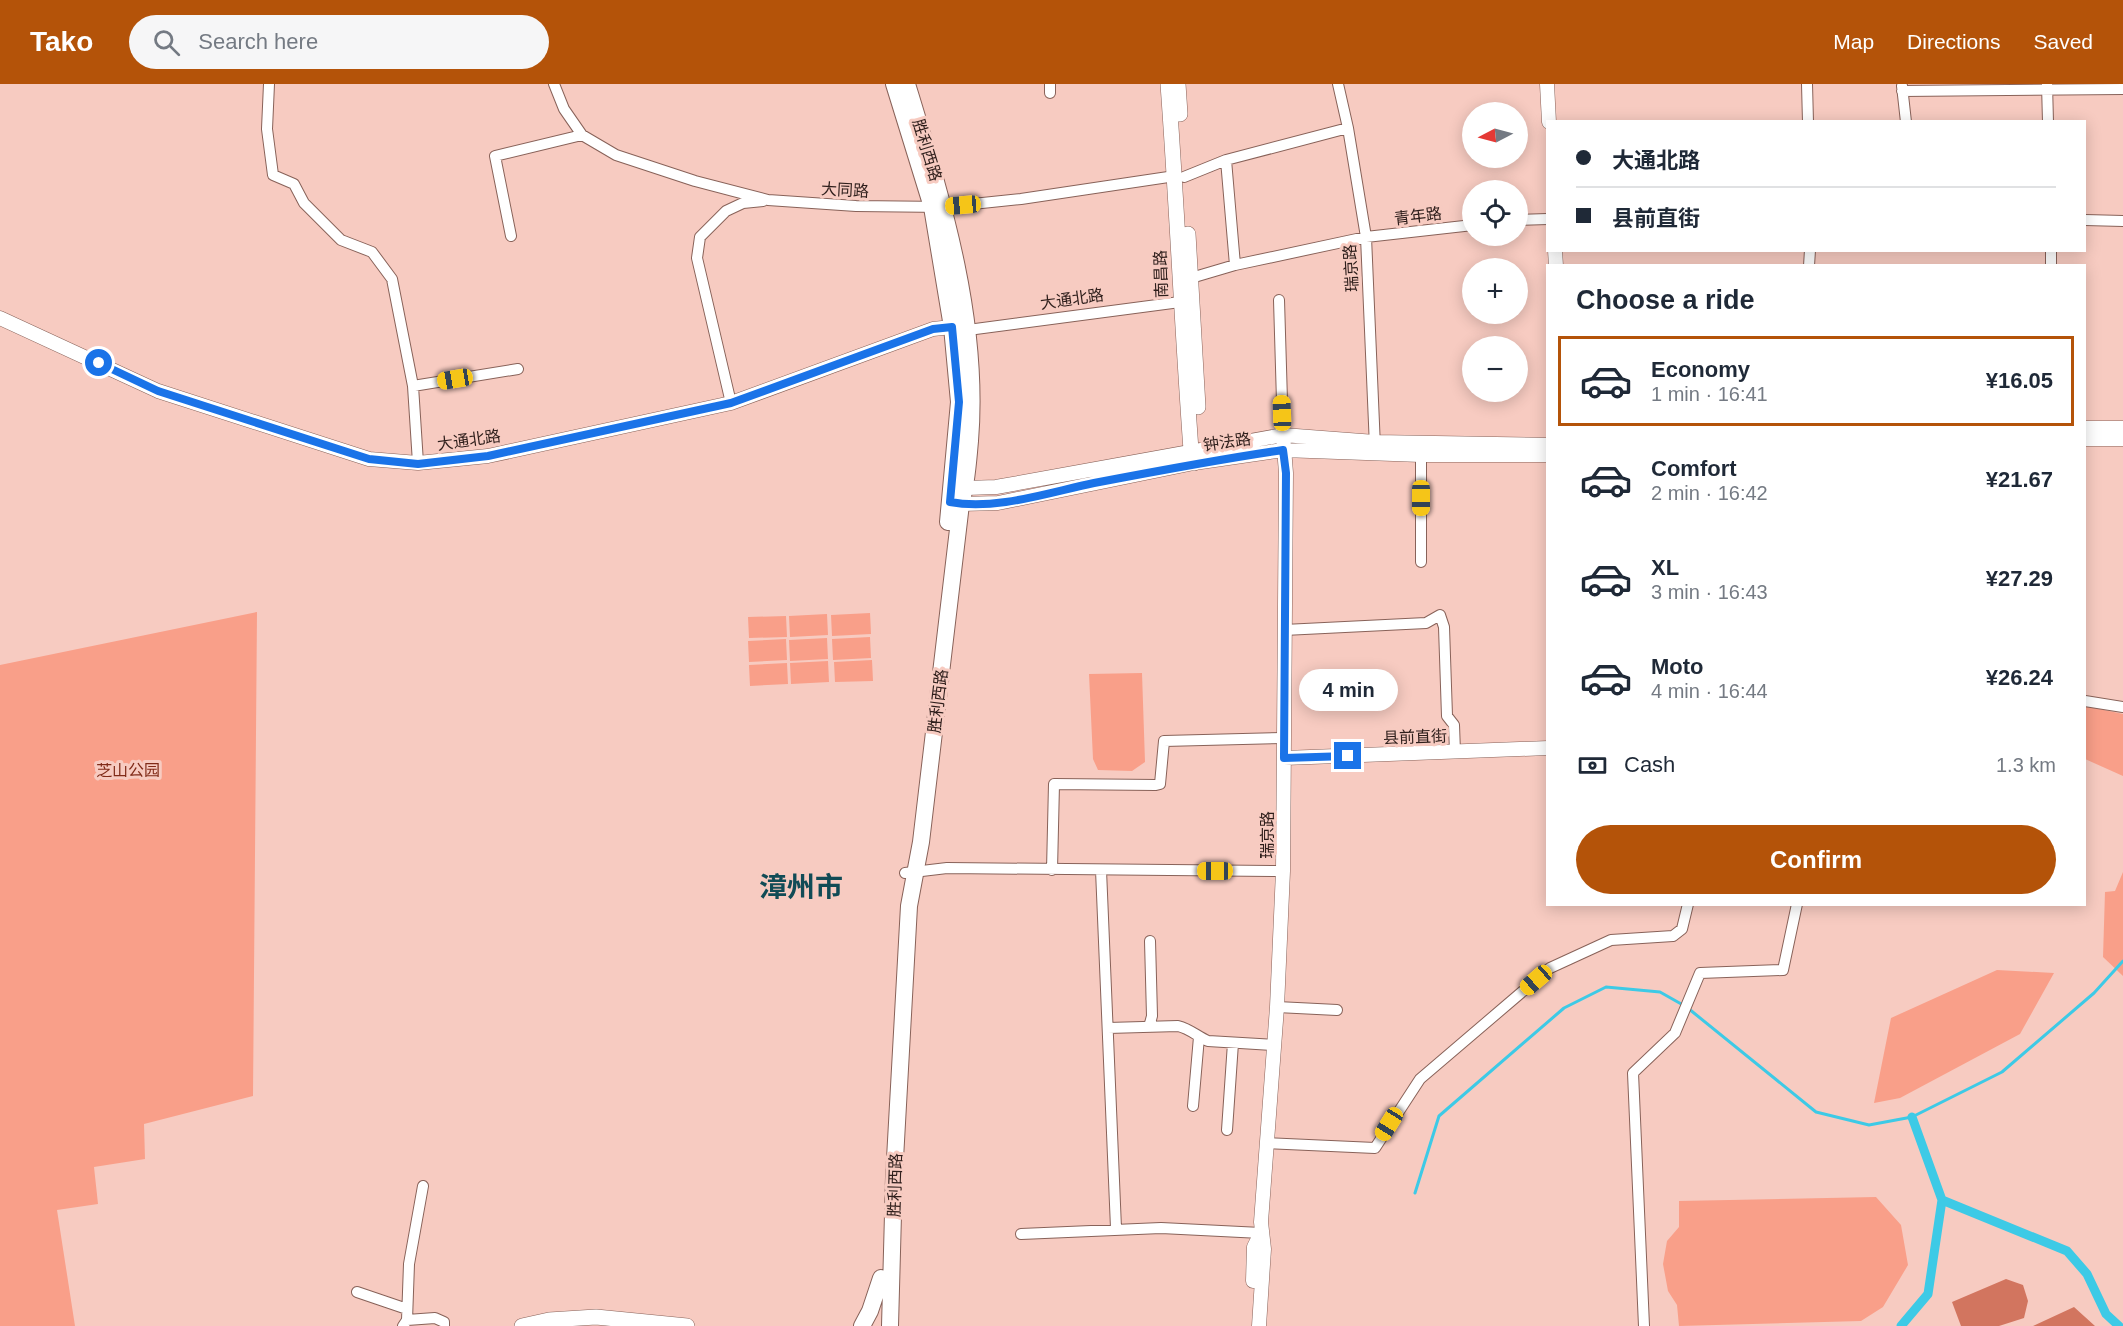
<!DOCTYPE html>
<html lang="en">
<head>
<meta charset="utf-8">
<style>
  :root { --surface:#fff; --page:#f6f6f7; --text:#1f2937; --muted:#747a83; --line:#e0e1e3; --accent:#b45309 }
  body { margin:0; font-family:Arial,"Noto Sans SC",sans-serif; background:var(--page); color:var(--text); height:100vh; display:flex; flex-direction:column; font-size:22px; white-space:nowrap }
  * { box-sizing:border-box; margin:0 }
  p { font-size:20px; color:var(--muted) }
  .icon { flex:none; width:33px; height:33px; fill:none; stroke:currentColor; stroke-width:2; stroke-linecap:round; stroke-linejoin:round }
  .map { position:relative; flex:1; overflow:hidden }
  .side { position:absolute; left:1546px; top:180px; width:540px; height:642px; display:flex; flex-direction:column; background:var(--surface); border-radius:0px; box-shadow:0 3px 15px #0003 }
  .side>* { flex:none }
  .banner { position:absolute; left:1546px; top:36px; width:540px; height:132px; border-radius:0px; box-shadow:0 3px 15px #0003; display:grid; align-content:center; height:132px; padding:0 30px; background:var(--surface) }
  .needle { width:39px; rotate:264deg }
  .controls { position:absolute; left:1462px; top:18px; display:grid; gap:12px }
  .controls a { display:grid; place-items:center; width:66px; height:66px; border-radius:50%; background:var(--surface); box-shadow:0 3px 15px #0003; font-size:30px }
  .end { position:absolute; width:27px; height:27px; margin:-14px; border:8px solid #1a73e8; background:#fff; box-shadow:0 0 0 3px #fff }
  .from { border-radius:50% }
  .bubble { position:absolute; height:42px; border-radius:21px; background:var(--surface); box-shadow:0 3px 15px #0003; font-size:20px; font-weight:800; line-height:42px; text-align:center }
  .car { position:absolute; width:18px; height:36px; margin:-18px -9px; border-radius:8px; box-shadow:0 0 4px 2px #0007; background:linear-gradient(#f5c518 24%,#345 0 40%,#f5c518 0 76%,#345 0 86%,#f5c518 0) }
  .banner b { display:flex; align-items:center; gap:21px; height:57px; font-size:22px }
  .banner b+b { border-top:2px solid var(--line) }
  .banner i { width:15px; height:15px; background:var(--text) }
  ul { padding:0; list-style:none }
  li { display:flex; align-items:center; gap:18px; height:90px; margin:0 12px 9px; padding:0 18px; border:3px solid transparent; border-radius:0px }
  li div { flex:1 }
  li b { display:block; font-size:22px }
  li em { font-style:normal; font-weight:800 }
  li.current { border-color:var(--accent) }
  li>.icon { width:54px; height:54px; stroke-width:1.5 }
  h2 { padding:0 30px; font-size:27px; line-height:72px }
  .pay { display:flex; align-items:center; gap:15px; height:66px; padding:0 30px; font-size:22px }
  .pay p { margin-inline-start:auto }
  .button { display:flex; gap:12px; margin-top:auto; padding:12px 30px }
  .button a { flex:1; height:69px; border-radius:36px; background:var(--accent); color:#fff; font-size:24px; font-weight:800; line-height:69px; text-align:center }
  header { display:flex; align-items:center; gap:36px; box-sizing:border-box; height:84px; padding:0 30px; background:var(--accent); color:#fff }
  header strong { font-size:28px }
  nav { display:flex; gap:33px; margin-inline-start:auto; font-size:21px }
  .search { width:420px; height:54px; background:var(--page); display:flex; align-items:center; gap:15px; box-sizing:border-box; padding:0 21px; border-radius:33px; color:var(--muted); font-size:22px }
  .map>svg:first-child { display:block }
</style>
</head>
<body>
<header>
<strong>Tako</strong>
<div class="search"><svg class="icon" aria-label="search" viewBox="0 0 24 24"><circle cx="10" cy="10" r="6"/><path d="M15 15l6 6"/></svg>Search here</div>
<nav><a>Map</a><a>Directions</a><a>Saved</a></nav>
</header>
<div class="map">
<svg width="2123" height="1242" viewBox="0 0 2123 1242">
  <rect width="100%" height="100%" fill="#f7cbc1"/>
  <path fill="#f99f89" d="M257 528 253 1012 144 1040 145 1075 94 1083 98 1120 57 1126 75 1242H0V581Z
    M870 529 871 550 832 552 831 531Z
    M827 530 828 551 790 553 789 532Z
    M786 532 787 553 749 554 748 533Z
    M870 553 871 574 833 576 832 555Z
    M827 554 828 575 790 577 789 556Z
    M786 555 787 576 749 578 748 557Z
    M872 576 873 597 835 598 834 578Z
    M828 577 829 598 791 600 790 579Z
    M787 579 788 600 750 602 749 581Z
    M1142 589 1145 678 1132 687 1098 686 1093 675 1089 590Z
    M2085 622 2123 630V692L2085 675Z
    M2123 788V892L2103 873 2105 808 2115 807Z
    M1997 886 2054 889 2020 950 1900 1014 1874 1019 1891 934Z
    M1876 1113 1901 1141 1908 1181 1883 1223 1861 1237 1679 1242 1677 1221 1668 1207 1663 1180 1667 1157 1679 1143V1117Z"/>
  <path fill="#d2755f" d="M2006 1195 2023 1201 2028 1217 2024 1234 1999 1242H1961L1952 1218Z
    M2074 1223 2095 1242H2033Z"/>
  <g fill="none" stroke-linecap="round" stroke-linejoin="round">
    <path stroke="#3dcae6" stroke-width="3" d="M1689 925 1816 1028 1869 1041 1912 1033 2002 988 2094 909 2123 877
      M1415 1109 1439 1032 1564 924 1606 903 1660 908 1683 921"/>
    <path stroke="#3dcae6" stroke-width="9" d="M1912 1033 1942 1116
      M1901 1242 1928 1210 1942 1116 2067 1167 2087 1190 2106 1230 2119 1242"/>
    <defs>
      <path id="minor" d="M269 0 267 45 273 91 294 100 304 119 341 156 372 168 392 195 413 302 418 379
        M554 0 564 25 582 51 616 71 695 97 768 116 856 122 944 123 1021 115 1175 92
        M1050 0V9
        M1338 0 1348 44 1366 153 1375 363
        M1807 0 1808 38
        M2047 0 2048 38
        M1902 2 1906 38
        M1902 7 2123 5
        M1226 76 1235 181
        M1184 93 1226 76 1348 44
        M1518 136 1548 135
        M2085 136 2123 137
        M511 152 495 72 582 51
        M2051 166V182
        M1809 182 1810 166
        M1191 194 1235 181 1366 153 1473 141
        M1279 216 1283 351
        M968 246 1180 218
        M413 302 518 285
        M731 319 697 174 700 153 726 127 743 119 763 117
        M1421 371V478
        M1284 546 1426 539 1440 531 1444 543 1447 632 1454 641 1455 668
        M2085 617 2123 623
        M1052 786 1054 700 1156 701 1160 700 1164 657 1284 654
        M1101 786 1116 1144
        M905 789 947 784 1283 787
        M1277 923 1337 926
        M1149 943 1152 932 1150 857
        M1108 944 1178 942C1190 945 1197 952 1208 957L1274 961
        M1193 1022 1199 953
        M1227 1046 1233 959
        M1267 1059 1375 1064 1420 995 1550 884 1611 856 1673 852 1682 845 1688 820
        M1021 1150 1161 1144 1261 1149
        M357 1208 407 1225
        M407 1236 435 1234 444 1238V1242
        M403 1242 407 1236 409 1180 423 1102
        M1644 1242 1633 989 1675 949 1700 889 1783 886 1797 820"/>
      <path id="tertiary" d="M1547 0 1549 38
        M1555 166 1556 182
        M0 234 158 307 369 375 418 379 488 372 731 319 933 245 952 243
        M2085 344H2123
        M2085 355H2123
        M956 401 966 404 996 403 1283 351 1375 358 1548 361
        M952 418 961 420 998 419 1194 379 1283 366 1421 371H1548
        M1284 674 1548 664
        M1253 1197 1254 1163 1261 1149
        M1259 1242 1264 1165 1261 1138 1277 923 1283 787 1286 389 1283 351"/>
      <path id="secondary" d="M1168 0C1177 122 1182 244 1191 366L1194 379
        M1178 0 1180 30
        M1188 150 1198 323
        M522 1242 549 1236 596 1233 687 1242"/>
      <path id="primary" d="M894 0 932 123 952 243 959 318 948 438
        M862 1242 870 1227 881 1194
        M890 1242 894 1093 909 822 921 758 961 420C967 399 968 378 970 357 980 235 942 115 907 0"/>
    </defs>
    <use href="#minor" stroke="#886259" stroke-width="12"/>
    <use href="#tertiary" stroke="#886259" stroke-width="15"/>
    <use href="#secondary" stroke="#886259" stroke-width="16"/>
    <use href="#primary" stroke="#886259" stroke-width="18"/>
    <use href="#minor" stroke="#fff" stroke-width="10"/>
    <use href="#tertiary" stroke="#fff" stroke-width="14"/>
    <use href="#secondary" stroke="#fff" stroke-width="15"/>
    <use href="#primary" stroke="#fff" stroke-width="16"/>
  </g>
  <g fill="none" stroke-linecap="round" stroke-linejoin="round">
    <path stroke="#1a73e8" stroke-width="8" d="M99 279 158 307 369 375 418 380 488 372 731 319 933 245 952 243 959 318 950 418C995 427 1050 408 1094 399 1157 387 1220 375 1283 366L1286 389 1284 674 1348 672"/>
  </g>
  <g text-anchor="middle" dominant-baseline="central" stroke-width="6" stroke-linejoin="round" paint-order="stroke">
    <g font-size="16" fill="#2e1e1b" stroke="#f7cbc1">
      <text transform="translate(927 66) rotate(73)">胜利西路</text>
      <text transform="translate(845 106) rotate(3)">大同路</text>
      <text transform="translate(1418 132) rotate(-7)">青年路</text>
      <text transform="translate(1351 184) rotate(-93)">瑞京路</text>
      <text transform="translate(1161 190) rotate(-92)">南昌路</text>
      <text transform="translate(1072 215) rotate(-8)">大通北路</text>
      <text transform="translate(469 356) rotate(-8)">大通北路</text>
      <text transform="translate(1227 358) rotate(-8)">钟法路</text>
      <text transform="translate(938 617) rotate(-83)">胜利西路</text>
      <text transform="translate(1415 653) rotate(-2)">县前直街</text>
      <text transform="translate(1267 751) rotate(-90)">瑞京路</text>
      <text transform="translate(895 1101) rotate(-88)">胜利西路</text>
    </g>
    <g font-size="16" fill="#802b18" stroke="#f7cbc1">
      <text x="128" y="686">芝山公园</text>
    </g>
    <g font-size="28" font-weight="bold" fill="#114b56" stroke="#f7cbc1">
      <text x="801" y="803">漳州市</text>
    </g>
  </g>
</svg>
<div class="controls">
<a><svg class="needle" viewBox="-14 -14 28 28"><path d="M0-13l5 13h-10z" fill="#e53935"/><path d="M0 13l5-13h-10z" fill="#747a83"/></svg></a>
<a><svg class="icon" aria-label="locate" viewBox="0 0 24 24"><circle cx="12" cy="12" r="6"/><path d="M12 2v4M12 18v4M2 12h4M18 12h4"/></svg></a>
<a>+</a>
<a>−</a>
</div>
<i class="end from" style="left:99px;top:279px"></i>
<i class="end" style="left:1348px;top:672px"></i>
<div class="bubble" style="left:1299px;top:585px;width:99px">4 min</div>
<i class="car" style="left:963px;top:121px;rotate:265deg"></i>
<i class="car" style="left:455px;top:295px;rotate:261deg"></i>
<i class="car" style="left:1282px;top:329px;rotate:358deg"></i>
<i class="car" style="left:1421px;top:414px;rotate:180deg"></i>
<i class="car" style="left:1215px;top:787px;rotate:270deg"></i>
<i class="car" style="left:1536px;top:896px;rotate:229deg"></i>
<i class="car" style="left:1389px;top:1040px;rotate:212deg"></i>
<div class="banner">
<b><i class="from"></i>大通北路</b>
<b><i></i>县前直街</b>
</div>
<section class="side">
<h2>Choose a ride</h2>
<ul>
<li class="current"><svg class="icon" aria-label="car" viewBox="0 0 24 24"><path d="M5 17H2v-5l4-1 3-4h7l3 4 3 1v5h-3M9 17h6M6 11h13"/><circle cx="7" cy="17" r="2"/><circle cx="17" cy="17" r="2"/></svg><div><b>Economy</b><p>1 min · 16:41</p></div><em>¥16.05</em></li>
<li><svg class="icon" aria-label="car" viewBox="0 0 24 24"><path d="M5 17H2v-5l4-1 3-4h7l3 4 3 1v5h-3M9 17h6M6 11h13"/><circle cx="7" cy="17" r="2"/><circle cx="17" cy="17" r="2"/></svg><div><b>Comfort</b><p>2 min · 16:42</p></div><em>¥21.67</em></li>
<li><svg class="icon" aria-label="car" viewBox="0 0 24 24"><path d="M5 17H2v-5l4-1 3-4h7l3 4 3 1v5h-3M9 17h6M6 11h13"/><circle cx="7" cy="17" r="2"/><circle cx="17" cy="17" r="2"/></svg><div><b>XL</b><p>3 min · 16:43</p></div><em>¥27.29</em></li>
<li><svg class="icon" aria-label="car" viewBox="0 0 24 24"><path d="M5 17H2v-5l4-1 3-4h7l3 4 3 1v5h-3M9 17h6M6 11h13"/><circle cx="7" cy="17" r="2"/><circle cx="17" cy="17" r="2"/></svg><div><b>Moto</b><p>4 min · 16:44</p></div><em>¥26.24</em></li>
</ul>
<div class="pay"><svg class="icon" aria-label="cash" viewBox="0 0 24 24"><path d="M3 7h18v10H3z"/><circle cx="12" cy="12" r="2"/></svg>Cash<p>1.3 km</p></div>
<div class="button"><a>Confirm</a></div>
</section>
</div>
</body>
</html>
